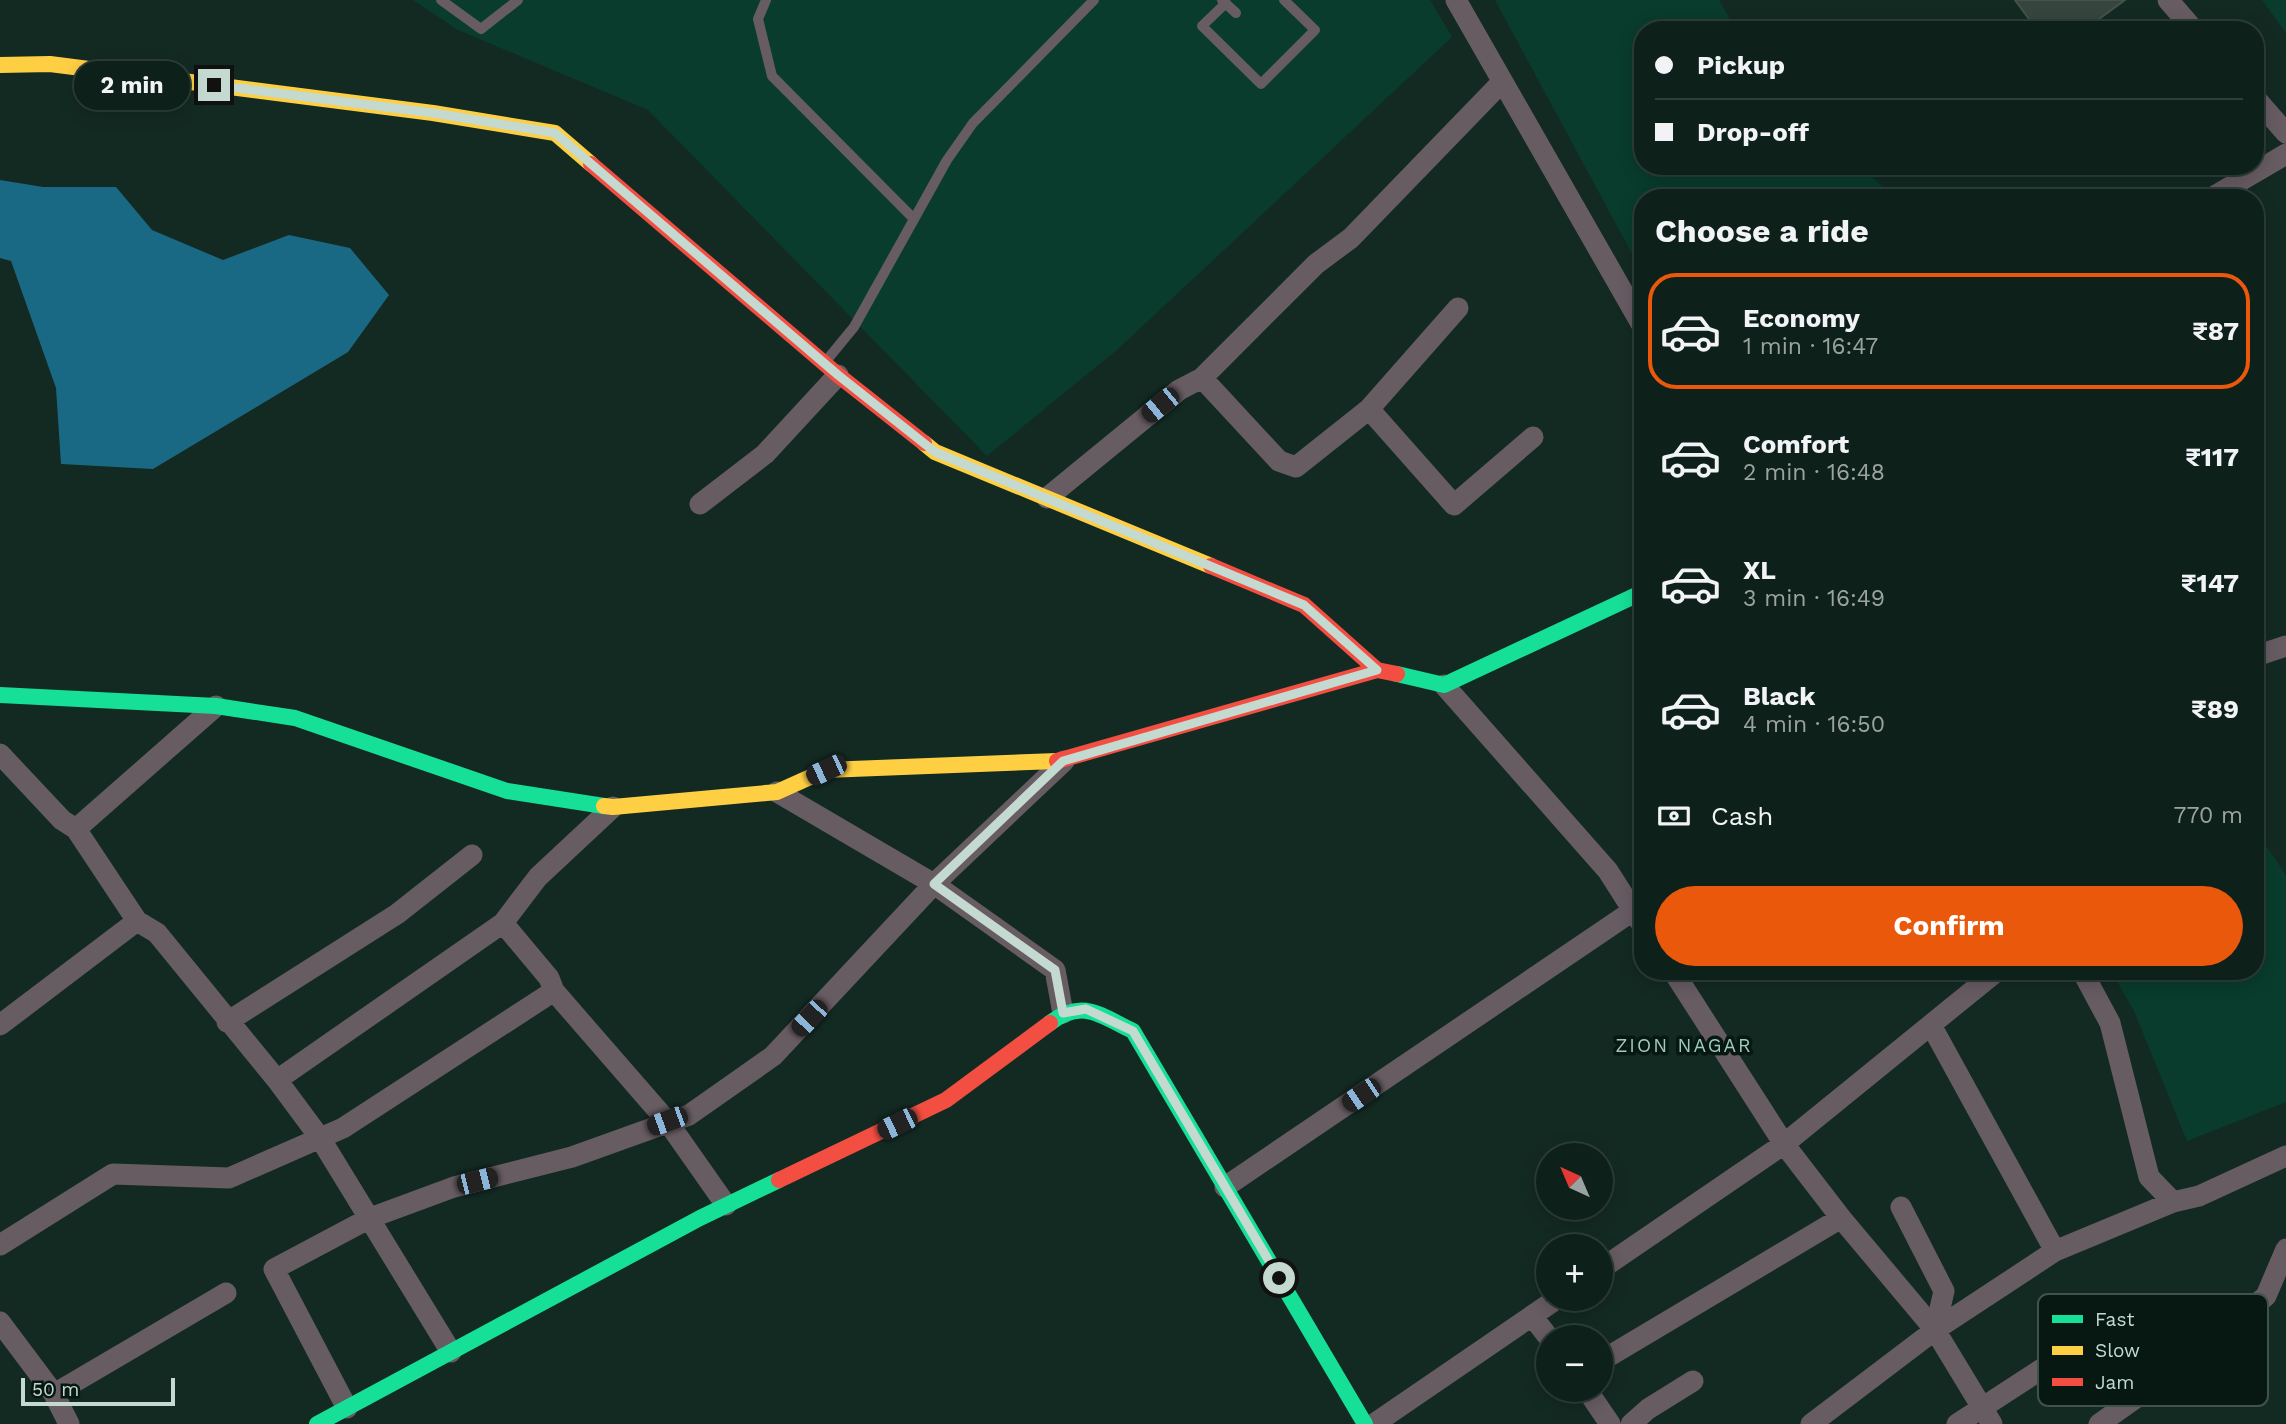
<!DOCTYPE html>
<html lang="en">
<head>
<meta charset="utf-8">
<style>
  :root { --surface:#0e201a; --page:#1c2d27; --text:#f1f3f6; --muted:#9ba3a2; --line:#2e3e39; --accent:#ea580c }
  body { margin:0; font-family:"Work Sans",sans-serif; background:var(--page); color:var(--text); height:100vh; display:flex; flex-direction:column; font-size:26px; white-space:nowrap }
  * { box-sizing:border-box; margin:0 }
  p { font-size:23px; color:var(--muted) }
  .icon { flex:none; width:38px; height:38px; fill:none; stroke:currentColor; stroke-width:2; stroke-linecap:round; stroke-linejoin:round }
  .map { position:relative; flex:1; overflow:hidden }
  .panel { position:absolute; left:1634px; top:189px; width:630px; height:791px; display:flex; flex-direction:column; background:var(--surface); border-radius:28px; box-shadow:0 4px 18px #0003,0 0 0 2px var(--line) }
  .panel>* { flex:none }
  .banner { position:absolute; left:1634px; top:21px; width:630px; height:154px; border-radius:28px; box-shadow:0 4px 18px #0003,0 0 0 2px var(--line); display:grid; align-content:center; height:154px; padding:0 21px; background:var(--surface) }
  .needle { width:46px; rotate:316deg }
  .tools { position:absolute; left:1536px; top:1143px; display:grid; gap:14px }
  .tools a { display:grid; place-items:center; width:77px; height:77px; border-radius:50%; background:var(--surface); box-shadow:0 4px 18px #0003,0 0 0 2px var(--line); font-size:35px }
  .scale { position:absolute; left:21px; bottom:18px; width:154px; box-sizing:border-box; padding-left:7px; border:4px solid #c4dad0; border-top:0; font-size:19px; line-height:24px; white-space:nowrap; color:#c4dad0; -webkit-text-stroke:5px #071812; paint-order:stroke }
  .end { position:absolute; width:32px; height:32px; margin:-16px; border:9px solid #c4dad0; background:#111; box-shadow:0 0 0 4px #111 }
  .from { border-radius:50% }
  .bubble { position:absolute; height:49px; border-radius:24px; background:var(--surface); box-shadow:0 4px 18px #0003,0 0 0 2px var(--line); font-size:23px; font-weight:700; line-height:49px; text-align:center }
  .car { position:absolute; width:21px; height:42px; margin:-21px -10px; border-radius:9px; box-shadow:0 0 5px 2px #0007; background:linear-gradient(#222 24%,#8ab4d8 0 40%,#222 0 76%,#8ab4d8 0 86%,#222 0) }
  .banner b { display:flex; align-items:center; gap:24px; height:66px; font-size:26px }
  .banner b+b { border-top:2px solid var(--line) }
  .banner i { width:18px; height:18px; background:var(--text) }
  ul { padding:0; list-style:none }
  li { display:flex; align-items:center; gap:21px; height:116px; margin:0 14px 10px; padding:0 7px; border:4px solid transparent; border-radius:28px }
  li div { flex:1 }
  li b { display:block; font-size:26px }
  li em { font-style:normal; font-weight:700 }
  li.active { border-color:var(--accent) }
  li>.icon { width:63px; height:63px; stroke-width:1.5 }
  h2 { padding:0 21px; font-size:32px; line-height:84px }
  .pay { display:flex; align-items:center; gap:18px; height:77px; padding:0 21px; font-size:26px }
  .pay p { margin-inline-start:auto }
  .button { display:flex; gap:14px; margin-top:auto; padding:14px 21px }
  .button a { flex:1; height:80px; border-radius:42px; background:var(--accent); color:#fff; font-size:28px; font-weight:700; line-height:80px; text-align:center }
  .map>svg:first-child { display:block }
</style>
</head>
<body>
<div class="map">
<svg width="2286" height="1424" viewBox="0 0 2286 1424">
  <rect width="100%" height="100%" fill="#132a23"/>
  <path fill="#093c2d" d="M413 0H1430L1452 37 1118 349 987 456 648 110 458 30Z
    M1495 0H1719L1736 30H1643V166H1861L1894 198H1643V274Z
    M2262 0H2286V33Z
    M2256 831 2286 875V1102L2187 1141 2134 1011 2111 971H2256Z"/>
  <path fill="#1a6984" d="M0 180 43 187H116L152 230 223 260 289 235 350 248 389 295 348 352 153 469 61 464 56 388 11 261 0 258Z"/>
  <path fill="#36463f" stroke="#42534a" stroke-width="2" d="M2015 0H2125L2084 30H2037Z"/>
  <g fill="none" stroke-linecap="round" stroke-linejoin="round">
    <path stroke="#685c63" stroke-width="10" d="M441 0 481 29 518 0
      M766 0 758 19 772 76 914 219
      M1222 0 1236 13
      M1226 3 1202 26 1261 84 1315 30 1284 0
      M826 361 854 327 947 160 973 123 1094 0"/>
    <path stroke="#685c63" stroke-width="21" d="M1456 0 1643 327
      M2168 0 2194 30
      M2256 99 2286 133
      M2211 198 2286 154
      M1458 308 1369 409 1454 505 1533 437
      M1202 378 1279 461 1296 467 1369 409
      M1047 498 1179 390 1202 378 1316 264 1351 238 1502 82
      M700 504 765 454 838 375
      M2256 656 2286 646
      M1444 685 1608 871 1643 926
      M0 754 62 820 76 829 137 921 157 933 277 1080 320 1138 451 1352
      M777 792 934 884 1055 970 1063 1013
      M76 829 216 706
      M503 923 549 978 554 991 667 1121 726 1205
      M1673 971 1784 1144 1841 1218 1935 1330 1992 1424
      M2082 971 2110 1023 2149 1177 2173 1202 2199 1196 2286 1156
      M227 1022 397 914 472 855
      M0 1025 137 921
      M1931 1025 2055 1251
      M277 1080 503 923 538 877 613 807
      M1225 1187 1634 910
      M0 1245 113 1174 229 1178 343 1128 554 991
      M1601 1269 1784 1144 1997 971
      M1532 1316 1549 1338
      M0 1322 54 1394 69 1424
      M1935 1330 2055 1251 2173 1202
      M1601 1361 1841 1218
      M1587 1390 1610 1424
      M54 1394 226 1293
      M347 1408 274 1269 370 1218 454 1187 572 1157 689 1115 773 1056 934 884 1064 761
      M1374 1424 1558 1298
      M1631 1424 1648 1409 1693 1381
      M1811 1424 1935 1330 1944 1291 1901 1207
      M1957 1424 2140 1305 2184 1364
      M2099 1424 2184 1364 2266 1296 2286 1249"/>
    <path stroke="#16e098" stroke-width="16" d="M1397 674 1444 685 1643 592
      M0 695 216 706 295 718 507 791 604 806
      M1050 1023C1083 998 1101 1016 1133 1031L1365 1424
      M317 1424 700 1218 779 1180"/>
    <path stroke="#ffcf43" stroke-width="16" d="M0 65 50 64 433 113 555 133 591 164
      M924 443 935 452 1211 566
      M604 806 613 807 777 792 826 770 1057 761"/>
    <path stroke="#f24e42" stroke-width="16" d="M591 164 838 375 924 443
      M1211 566 1304 605 1377 670
      M1057 761 1377 670 1397 674
      M779 1180 946 1100 1050 1023"/>
  </g>
  <g fill="none" stroke-linecap="round" stroke-linejoin="round">
    <path stroke="#c4dad0" stroke-width="9" d="M214 85 433 113 555 133 838 375 935 452 1304 605 1377 670 1063 761 934 884 1055 970 1063 1013 1086 1009 1133 1031 1279 1278"/>
  </g>
  <g text-anchor="middle" dominant-baseline="central" stroke-width="7" stroke-linejoin="round" paint-order="stroke">
    <g font-size="19" letter-spacing="2" fill="#9fcbb9" stroke="#071812">
      <text x="1684" y="1045">ZION NAGAR</text>
    </g>
  </g>
  <rect x="2038" y="1294" width="230" height="112" rx="10" fill="#071812" stroke="#40524b" stroke-width="2"/>
  <rect x="2052" y="1315" width="31" height="8" fill="#16e098"/>
  <rect x="2052" y="1346" width="31" height="9" fill="#ffcf43"/>
  <rect x="2052" y="1378" width="31" height="8" fill="#f24e42"/>
  <g font-size="19" fill="#c4dad0">
    <text x="2095" y="1326">Fast</text>
    <text x="2095" y="1357">Slow</text>
    <text x="2095" y="1389">Jam</text>
  </g>
</svg>
<div class="tools">
<a><svg class="needle" viewBox="-14 -14 28 28"><path d="M0-13l5 13h-10z" fill="#e53935"/><path d="M0 13l5-13h-10z" fill="#9ba3a2"/></svg></a>
<a>+</a>
<a>−</a>
</div>
<div class="scale">50 m</div>
<i class="end from" style="left:1279px;top:1278px"></i>
<i class="end" style="left:214px;top:85px"></i>
<div class="bubble" style="left:74px;top:61px;width:116px">2 min</div>
<i class="car" style="left:1160px;top:405px;rotate:231deg"></i>
<i class="car" style="left:826px;top:770px;rotate:245deg"></i>
<i class="car" style="left:809px;top:1018px;rotate:223deg"></i>
<i class="car" style="left:1361px;top:1095px;rotate:236deg"></i>
<i class="car" style="left:667px;top:1121px;rotate:250deg"></i>
<i class="car" style="left:897px;top:1124px;rotate:244deg"></i>
<i class="car" style="left:477px;top:1181px;rotate:76deg"></i>
<div class="banner">
<b><i class="from"></i>Pickup</b>
<b><i></i>Drop-off</b>
</div>
<section class="panel">
<h2>Choose a ride</h2>
<ul>
<li class="active"><svg class="icon" aria-label="car" viewBox="0 0 24 24"><path d="M5 17H2v-5l4-1 3-4h7l3 4 3 1v5h-3M9 17h6M6 11h13"/><circle cx="7" cy="17" r="2"/><circle cx="17" cy="17" r="2"/></svg><div><b>Economy</b><p>1 min · 16:47</p></div><em>₹87</em></li>
<li><svg class="icon" aria-label="car" viewBox="0 0 24 24"><path d="M5 17H2v-5l4-1 3-4h7l3 4 3 1v5h-3M9 17h6M6 11h13"/><circle cx="7" cy="17" r="2"/><circle cx="17" cy="17" r="2"/></svg><div><b>Comfort</b><p>2 min · 16:48</p></div><em>₹117</em></li>
<li><svg class="icon" aria-label="car" viewBox="0 0 24 24"><path d="M5 17H2v-5l4-1 3-4h7l3 4 3 1v5h-3M9 17h6M6 11h13"/><circle cx="7" cy="17" r="2"/><circle cx="17" cy="17" r="2"/></svg><div><b>XL</b><p>3 min · 16:49</p></div><em>₹147</em></li>
<li><svg class="icon" aria-label="car" viewBox="0 0 24 24"><path d="M5 17H2v-5l4-1 3-4h7l3 4 3 1v5h-3M9 17h6M6 11h13"/><circle cx="7" cy="17" r="2"/><circle cx="17" cy="17" r="2"/></svg><div><b>Black</b><p>4 min · 16:50</p></div><em>₹89</em></li>
</ul>
<div class="pay"><svg class="icon" aria-label="cash" viewBox="0 0 24 24"><path d="M3 7h18v10H3z"/><circle cx="12" cy="12" r="2"/></svg>Cash<p>770 m</p></div>
<div class="button"><a>Confirm</a></div>
</section>
</div>
</body>
</html>
